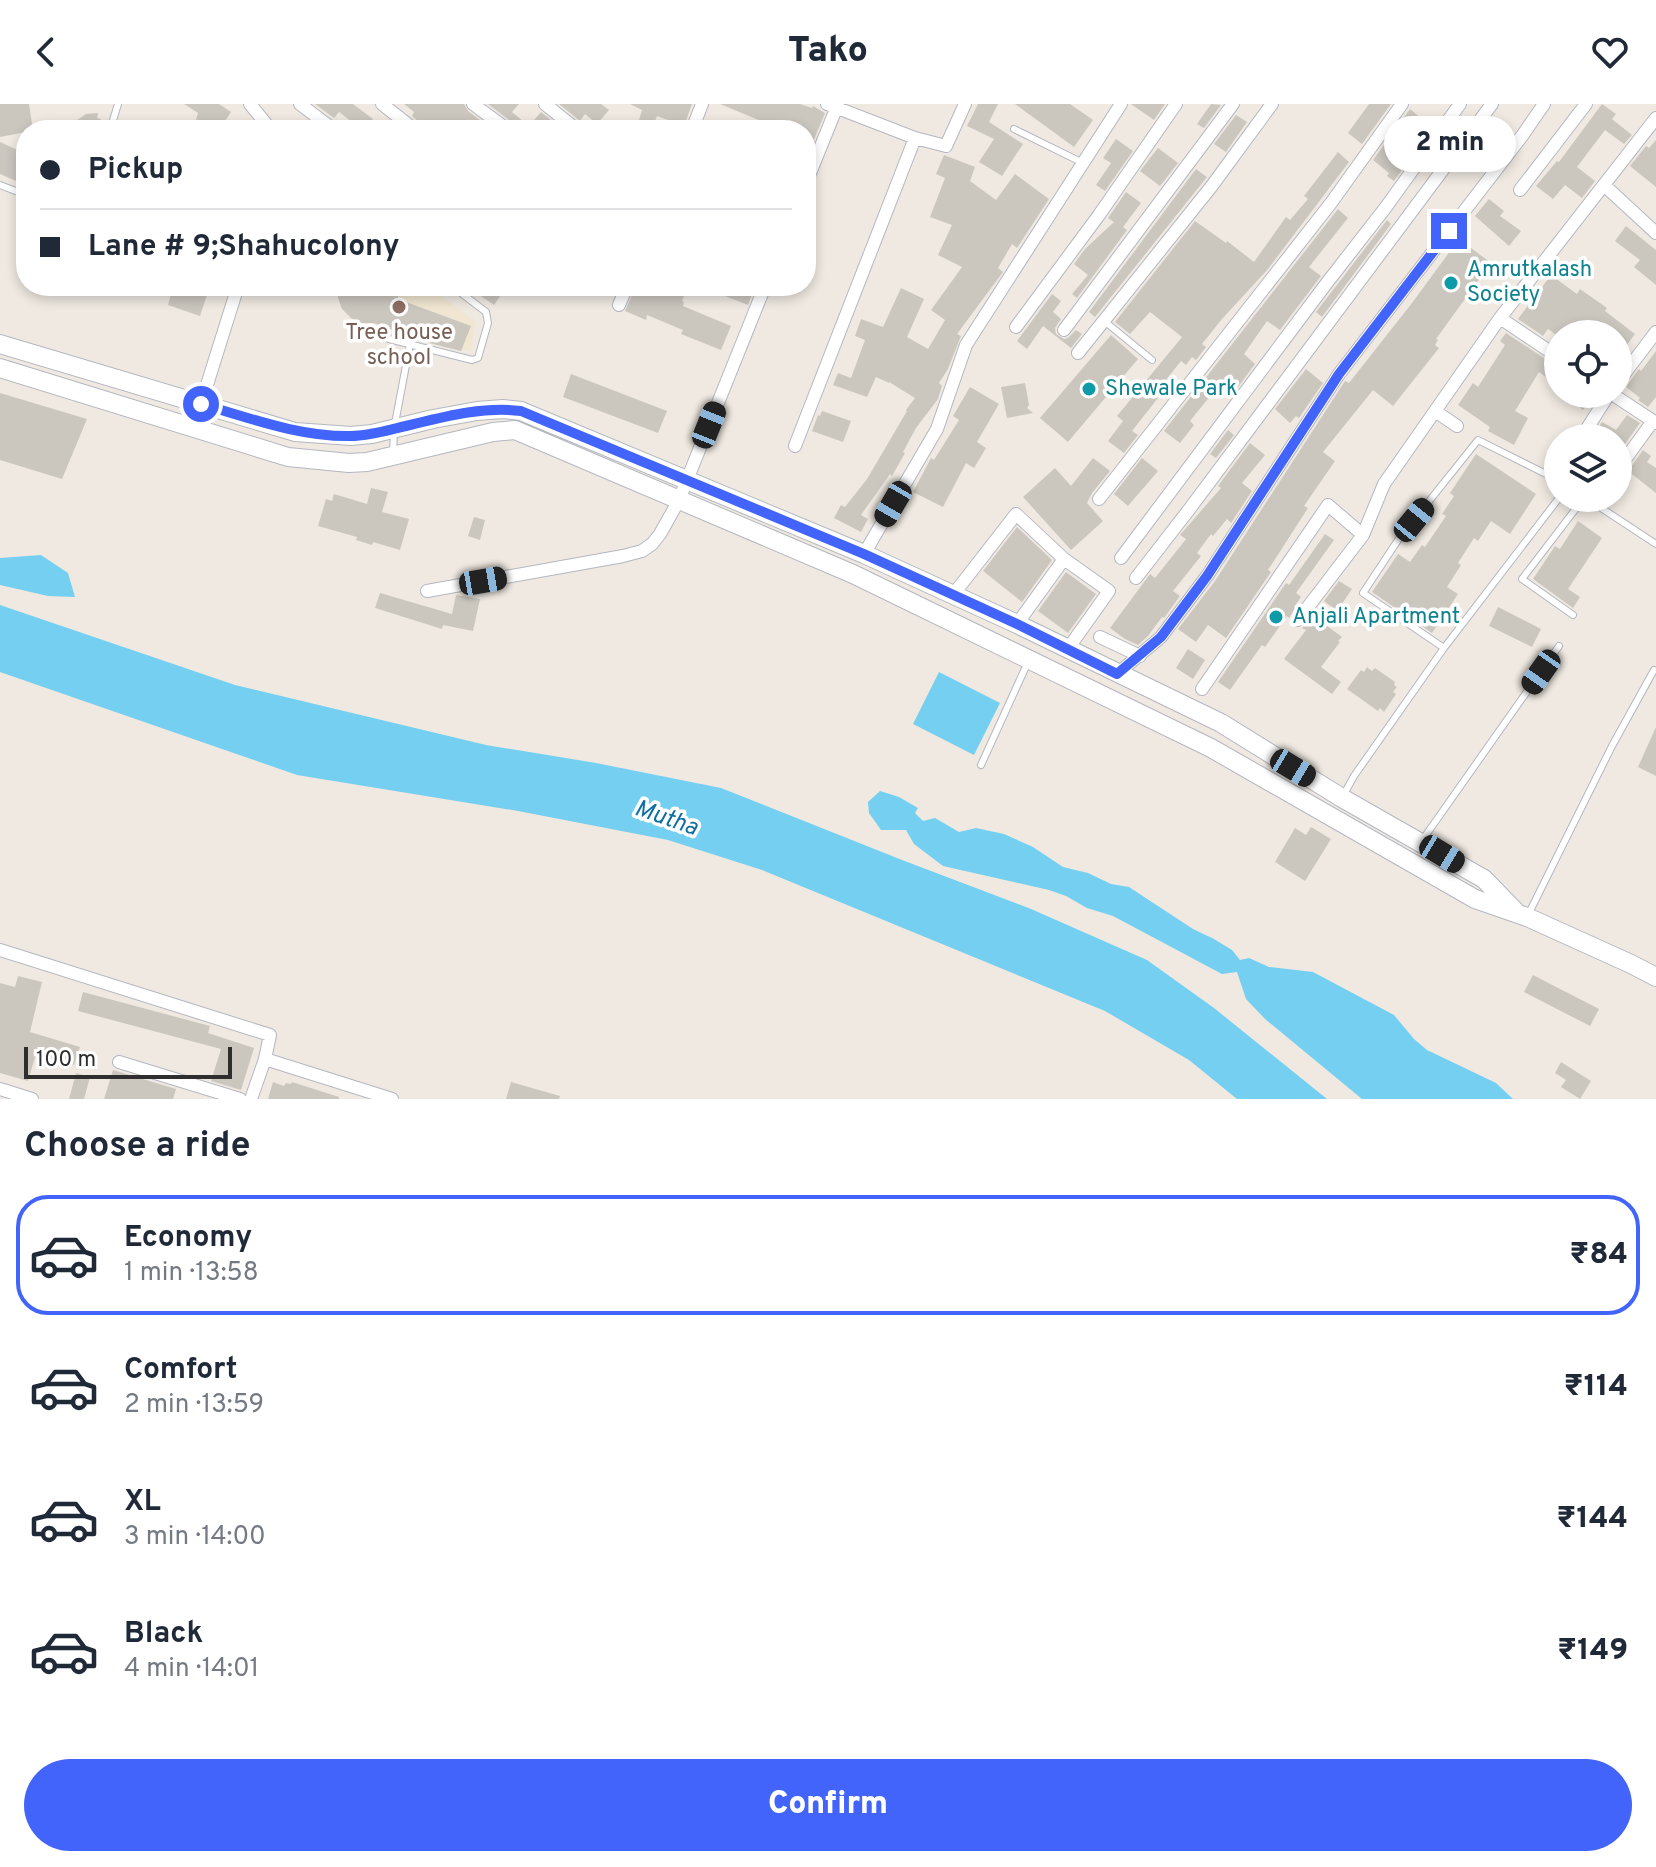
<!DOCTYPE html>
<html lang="en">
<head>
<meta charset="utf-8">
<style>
  :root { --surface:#fff; --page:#f6f6f7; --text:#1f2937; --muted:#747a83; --line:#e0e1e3; --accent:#4264fb }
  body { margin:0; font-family:Overpass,sans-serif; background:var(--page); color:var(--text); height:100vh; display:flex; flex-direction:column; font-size:30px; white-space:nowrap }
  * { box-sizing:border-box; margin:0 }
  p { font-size:26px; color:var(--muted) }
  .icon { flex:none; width:44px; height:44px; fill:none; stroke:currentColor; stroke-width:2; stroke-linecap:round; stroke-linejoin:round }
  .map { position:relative; height:995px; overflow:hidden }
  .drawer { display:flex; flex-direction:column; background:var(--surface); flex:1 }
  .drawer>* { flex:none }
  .guide { position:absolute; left:16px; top:16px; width:800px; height:176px; border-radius:32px; box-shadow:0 4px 12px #0003; display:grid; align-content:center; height:176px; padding:0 24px; background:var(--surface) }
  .controls { position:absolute; left:1544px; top:216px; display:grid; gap:16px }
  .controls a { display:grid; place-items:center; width:88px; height:88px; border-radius:50%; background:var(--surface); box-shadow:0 4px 12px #0003; font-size:40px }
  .scale { position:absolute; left:24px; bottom:20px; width:208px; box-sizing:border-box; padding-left:8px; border:4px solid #2e2e2e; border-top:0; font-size:22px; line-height:28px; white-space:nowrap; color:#2e2e2e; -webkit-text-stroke:6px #fff; paint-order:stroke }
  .end { position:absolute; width:36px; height:36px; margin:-18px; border:10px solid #4264fb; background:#fff; box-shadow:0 0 0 4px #fff }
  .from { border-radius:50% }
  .bubble { position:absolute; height:56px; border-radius:28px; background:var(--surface); box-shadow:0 4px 12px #0003; font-size:26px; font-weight:800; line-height:56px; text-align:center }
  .car { position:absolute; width:24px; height:48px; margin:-24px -12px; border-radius:10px; box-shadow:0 0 6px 2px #0007; background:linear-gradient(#222 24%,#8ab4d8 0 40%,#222 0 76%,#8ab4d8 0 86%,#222 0) }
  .guide b { display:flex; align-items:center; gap:28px; height:76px; font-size:30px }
  .guide b+b { border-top:2px solid var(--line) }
  .guide i { width:20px; height:20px; background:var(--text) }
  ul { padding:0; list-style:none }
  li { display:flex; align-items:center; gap:24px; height:120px; margin:0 16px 12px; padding:0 8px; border:4px solid transparent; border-radius:32px }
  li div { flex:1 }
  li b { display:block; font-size:30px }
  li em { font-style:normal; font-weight:800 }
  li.current { border-color:var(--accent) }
  li>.icon { width:72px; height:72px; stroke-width:1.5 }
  h2 { padding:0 24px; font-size:36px; line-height:96px }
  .action { display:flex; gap:16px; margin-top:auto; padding:16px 24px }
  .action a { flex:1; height:92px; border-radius:48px; background:var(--accent); color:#fff; font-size:32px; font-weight:800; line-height:92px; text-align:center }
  header { display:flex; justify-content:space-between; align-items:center; height:104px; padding:0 24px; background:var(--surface); font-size:36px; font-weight:800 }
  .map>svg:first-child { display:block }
</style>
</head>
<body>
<header><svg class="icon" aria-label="back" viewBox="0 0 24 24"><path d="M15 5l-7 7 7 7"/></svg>Tako<svg class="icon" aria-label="heart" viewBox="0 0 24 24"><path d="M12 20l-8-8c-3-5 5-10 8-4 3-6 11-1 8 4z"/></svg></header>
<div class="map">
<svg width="1656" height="995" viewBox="0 0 1656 995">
  <rect width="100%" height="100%" fill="#efe9e1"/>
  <path fill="#f0e6d1" d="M339 182H428L475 218 471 248 392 221 352 218 335 187Z"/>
  <path fill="#75cff0" d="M41 451 68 469 75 493 48 492 0 481V454Z
    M0 501 235 581 486 641 596 659 721 684 902 756 1031 805 1147 856 1214 904 1327 995H1237L1189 956 1105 907 762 766 668 736 518 707 297 671 0 568Z
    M939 568 1000 599 974 651 913 620Z
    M880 687 899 693 918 704 915 709 923 717 935 714 959 728 976 724 1004 730 1033 743 1063 763 1088 769 1111 780 1129 783 1193 825 1214 835 1232 846 1240 856 1249 854 1269 863 1313 868 1394 911 1414 935 1427 946 1496 979 1513 995H1362L1265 915 1246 895 1237 868 1222 870 1113 812 1087 804 1066 792 1049 786 943 762 914 740 906 726H881L869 709 868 698Z"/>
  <path fill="#cbc7bf" d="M0 0H29L33 26H26V28L0 33Z
    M184 0H219L231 8 219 26H193L198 9Z
    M315 0H353L373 15 365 26H363L339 8 334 14Z
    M404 0H464L468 7 493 26H424L421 20 412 12 414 8Z
    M488 0H519L512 8 529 22 541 8 563 26H517L513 19Z
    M559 0H601L609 6 597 20 585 10 580 17Z
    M630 0H692L684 22 657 12 652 26H636L642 6Z
    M720 0H800L812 4 813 2 825 9 806 55V26H759L761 17Z
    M978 0H998L989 18 1023 40 1002 72 979 58 994 35 967 22Z
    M1015 0H1070L1093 16 1074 43Z
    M1131 0H1165L1154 16Z
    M1211 0 1221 1 1204 24 1197 20Z
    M1369 0H1391L1362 40 1348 29Z
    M1602 0 1616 10 1612 15 1632 31 1624 40 1605 26 1577 63 1595 77 1582 94 1565 81 1553 95 1536 82 1557 57 1559 58Z
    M1410 5 1422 15 1410 31 1421 39 1394 77 1387 72 1389 69 1373 56Z
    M98 9 97 14 101 15 98 26H62L86 10Z
    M1236 11 1247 18 1226 48 1214 40Z
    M1116 35 1133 47 1105 87 1096 81 1111 59 1103 54Z
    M1656 36V83L1630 62 1646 42 1649 44Z
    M0 38 26 50V85L16 77 0 70Z
    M1158 44 1178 59 1160 82 1140 67Z
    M1338 48 1349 58 1268 165 1222 215 1202 240 1206 243 1196 256 1192 253 1186 261 1181 257 1154 291 1158 294 1132 327 1138 331 1124 349 1108 337 1123 317 1117 312 1182 233 1150 208 1130 230 1115 218 1195 117 1226 139 1227 137 1254 158 1286 113 1290 116 1308 95 1304 92Z
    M944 51 975 63 970 77 996 96 1015 70 1049 95 1017 144 1012 140 998 164 1003 168 957 230 961 232 948 265 939 279 942 282 938 295 916 324 903 348 905 349 892 372 890 370 861 411 868 415 861 428 834 414 841 401 845 403 867 375 907 307 906 306 915 294 889 278V279L876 273 867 293 833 281 838 269 851 274 865 236 855 232 861 215 883 223 901 184 924 195 907 233 928 245 945 216 931 206 962 163 938 151 952 121 930 113 945 74 936 70Z
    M1196 65 1207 73 1095 213 1089 208Z
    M1126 88 1141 99 1123 123 1127 126 1077 194 1072 190 1088 171 1074 160 1085 145 1114 118 1108 114Z
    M1489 95 1504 107 1500 112 1521 127 1509 142 1475 112Z
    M1338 105 1348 114 1309 163 1321 172 1280 226 1267 217 1244 250 1255 260 1238 283 1230 276 1216 294 1211 291 1190 317 1194 321 1180 339 1164 327Z
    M1387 116 1391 120 1322 213 1316 208Z
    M1626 122 1656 146V181L1634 163 1640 156 1615 137Z
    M1459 135 1491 159 1436 235 1438 236 1435 241 1439 244 1393 302 1373 286 1323 348 1335 357 1304 402 1308 404 1268 466 1271 468 1226 534 1208 521 1196 538 1178 525 1215 477 1345 277 1349 279 1412 199Z
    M1551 171 1577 190 1580 185 1607 204 1605 207 1635 230 1620 250 1625 254 1618 263V230H1555L1548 225 1543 232 1518 215Z
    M173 182H210L200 212 168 201Z
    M338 182H399L398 195 471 222 461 247 425 238 374 219H362L351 214 342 205 338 194Z
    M466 182H507L494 201Z
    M636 182H688L682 197 684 198 683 202 731 222 721 246 681 230 683 226 647 211 646 216 625 207Z
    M699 182H755L748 201Z
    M1052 190 1061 197 1053 208 1061 215 1055 224 1056 230 1064 235 1068 234 1076 226 1082 230 1071 244 1043 222 1027 245 1017 237Z
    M1506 229 1553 260 1558 262V265L1550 276 1539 268 1515 307 1528 314 1514 341 1488 327 1490 323 1458 301 1473 279 1478 283 1505 241 1500 237Z
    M1111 231 1138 255 1068 338 1040 314Z
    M1656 247V293L1648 303 1638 296 1640 294 1626 283 1639 265 1641 267Z
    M1306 265 1323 279 1299 314 1296 312 1290 319 1275 305Z
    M571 270 667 307 658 329 563 293Z
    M1025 279 1029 301 1027 304 1033 309 1007 314 1001 283Z
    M970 283 999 300 977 338 986 344 974 364 966 359 943 403 913 388 931 354 934 356 959 316 953 312Z
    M0 289 87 315 62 375 0 356Z
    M1577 290H1596L1583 306 1572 297Z
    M822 307 851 317 843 338 812 327 818 311 820 312Z
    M1627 311 1640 319 1618 350V334H1592L1602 318 1616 326Z
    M1228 326 1234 331 1216 354 1210 350Z
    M1250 339 1265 351 1242 379 1252 387 1231 419 1227 415 1213 432 1211 430 1197 449 1201 452 1173 487 1180 492 1164 514 1162 513 1148 532 1138 541 1125 535 1110 524 1150 470 1155 474 1186 435 1180 431 1221 384 1218 382Z
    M1643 346 1651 352 1647 358 1656 364V389L1628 367Z
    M1476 350 1536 390 1510 430 1491 417 1478 437 1474 434 1458 459 1461 461 1447 483 1458 490 1432 529 1372 488 1398 450 1410 458 1422 441 1425 443 1446 412 1442 410 1454 392 1450 389Z
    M1093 354 1110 367 1092 389 1087 399 1103 417 1071 446 1023 393 1055 364 1071 382Z
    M1142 354 1158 367 1128 402 1114 390Z
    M371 384 388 388 382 408 409 415 400 446 373 438 372 441 356 436 357 433 318 422 326 395 332 397 334 390 367 400Z
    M474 413 485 416 480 436 468 432Z
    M1578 417 1602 434 1568 485 1580 493 1573 504 1533 475 1555 442 1560 445Z
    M1017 423 1052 456 1022 498 983 467Z
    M1325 430 1334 436 1296 489 1301 493 1294 503 1296 504 1289 514 1287 512 1265 543 1262 541 1230 586 1218 578 1286 479 1289 481Z
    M1066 468 1096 490 1068 529 1038 507Z
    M1339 477 1352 485 1337 507 1324 497Z
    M380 489 452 510 456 491 480 495 473 527 443 521 442 525 375 504Z
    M1498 503 1541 525 1532 543 1489 522Z
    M1310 515 1316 520 1319 516 1342 533 1338 537 1340 538 1321 563 1341 578 1332 590 1284 555 1306 526 1302 524Z
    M1188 545 1205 556 1193 575 1176 564Z
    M1367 563 1372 567 1375 564 1395 578 1394 581 1397 583 1393 588 1396 590 1384 608 1380 604 1378 607 1347 585 1361 566 1364 568Z
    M1656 623V672L1638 663Z
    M1311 723 1331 735 1305 777 1275 758 1295 724 1306 731Z
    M1533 871 1599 905 1590 922 1524 888Z
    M18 872 42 878 30 928 80 943 74 961 36 950 28 977 0 969V879L15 883Z
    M83 888 210 922 208 929 254 944 241 986 211 977 221 945 78 907Z
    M1561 958 1591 977 1580 995 1561 983 1566 976 1555 969Z
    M113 966 176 985 173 995H104Z
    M76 969 90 973 84 995H69Z
    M273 978 284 982 286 979 291 980 292 978 339 993V995H268Z
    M511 978 560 992 559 995H506Z"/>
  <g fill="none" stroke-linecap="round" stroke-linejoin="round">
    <defs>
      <path id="lane" d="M1014 25 1083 59
        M110 26 118 0
        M0 81 26 91
        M1103 216 1152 256
        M389 235 472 256 478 254 488 219 486 208 452 182
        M393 351 394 325 410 240
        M1586 394 1656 440
        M1573 511 1522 475 1584 394
        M1444 544 1363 489 1398 436 1478 336 1558 376
        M981 661 1028 558
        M1343 692 1354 672 1444 544 1559 394
        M1421 738 1559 542
        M1528 811 1612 642 1654 566"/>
      <path id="street" d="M250 0 271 26
        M300 0 334 26
        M382 0 415 26
        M473 0 508 26
        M545 0 577 26
        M827 0 915 34 946 42 965 0
        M692 26 702 0
        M806 79 838 0
        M1604 81 1656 129
        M1520 86 1586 0
        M619 201 627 182
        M1500 214 1558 253
        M1016 223 1099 111 1176 0
        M1064 226 1233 0
        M1078 249 1211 83 1272 0
        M1618 278 1656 228
        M1612 290 1656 319
        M1435 307 1457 322
        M191 323 201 300 238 182
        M1581 334 1609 290
        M795 342 915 34
        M1618 365 1653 317
        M1099 395 1331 99 1402 0
        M864 450 937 325 966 241 1121 0
        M1121 454 1326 180 1386 103 1460 0
        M1136 474 1191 403 1492 0
        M427 487 623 452 642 447 652 440 660 430 679 396 765 182
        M953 491 1016 410 1064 455 1109 487 1067 546
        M1298 516 1363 431 1384 380 1500 214 1656 14
        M1017 520 1064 455
        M1100 533 1140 552
        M1117 570 1161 533 1207 472 1339 270 1522 32 1544 0
        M1202 585 1328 401 1363 431
        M0 846 270 931 265 955 251 995
        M265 955 392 995
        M119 958 240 995
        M0 985 32 995"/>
      <path id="secondary" d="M0 240 295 328 351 332 372 330 433 315 477 307 503 305 521 307 864 450 1017 520 1221 619 1342 694 1484 775 1515 807
        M0 264 288 353 349 359 367 358 493 328 515 326 853 470 1211 644 1475 795 1527 813 1631 860 1656 873"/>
    </defs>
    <use href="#lane" stroke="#b4b7c1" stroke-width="8"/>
    <use href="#street" stroke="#b4b7c1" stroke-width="14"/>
    <use href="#secondary" stroke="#b4b7c1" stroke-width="20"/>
    <use href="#lane" stroke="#fff" stroke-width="6"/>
    <use href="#street" stroke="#fff" stroke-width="12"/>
    <use href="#secondary" stroke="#fff" stroke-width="18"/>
  </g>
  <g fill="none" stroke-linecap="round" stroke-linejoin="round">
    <path stroke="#4264fb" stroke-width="10" d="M201 300C250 314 299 333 351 332 370 332 388 326 406 322 443 313 482 302 521 307L864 450 1017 520 1117 570 1161 533 1207 472 1339 270 1449 127"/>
  </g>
  <g fill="#0f9aa8" stroke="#fff" stroke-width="3">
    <circle cx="1451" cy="179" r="8"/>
    <circle cx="1089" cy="285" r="8"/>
    <circle cx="1276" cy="513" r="8"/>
  </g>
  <circle fill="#8d6e63" stroke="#fff" stroke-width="3" cx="399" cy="203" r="8"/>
  <g text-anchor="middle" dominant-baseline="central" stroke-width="7" stroke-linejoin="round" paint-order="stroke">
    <g font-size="22" fill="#0d838f" stroke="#fff" text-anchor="start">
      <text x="1467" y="166">Amrutkalash<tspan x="1467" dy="25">Society</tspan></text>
      <text x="1105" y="285">Shewale Park</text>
      <text x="1292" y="513">Anjali Apartment</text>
    </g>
    <g font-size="22" fill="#785e54" stroke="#fff">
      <text x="399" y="229">Tree house<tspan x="399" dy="25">school</tspan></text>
    </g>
    <g font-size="24" font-style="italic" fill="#0d6fa3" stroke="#fff">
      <text transform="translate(666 715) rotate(19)">Mutha</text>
    </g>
  </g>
</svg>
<div class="controls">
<a><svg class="icon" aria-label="locate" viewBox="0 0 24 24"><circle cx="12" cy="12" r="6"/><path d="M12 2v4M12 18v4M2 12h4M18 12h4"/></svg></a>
<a><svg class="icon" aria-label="layers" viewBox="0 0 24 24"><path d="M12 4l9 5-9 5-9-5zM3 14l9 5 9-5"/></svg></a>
</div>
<div class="scale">100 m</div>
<i class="end from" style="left:201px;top:300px"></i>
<i class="end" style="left:1449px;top:127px"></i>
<div class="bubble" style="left:1384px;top:12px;width:132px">2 min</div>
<i class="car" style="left:709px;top:321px;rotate:22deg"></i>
<i class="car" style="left:893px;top:400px;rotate:210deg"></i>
<i class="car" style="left:1414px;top:416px;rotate:39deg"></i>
<i class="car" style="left:483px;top:477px;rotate:80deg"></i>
<i class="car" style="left:1541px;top:568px;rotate:215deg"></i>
<i class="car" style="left:1293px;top:664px;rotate:121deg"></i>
<i class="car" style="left:1442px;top:750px;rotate:121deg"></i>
<div class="guide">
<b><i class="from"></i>Pickup</b>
<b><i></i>Lane # 9;Shahucolony</b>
</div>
</div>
<section class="drawer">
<h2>Choose a ride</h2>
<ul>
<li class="current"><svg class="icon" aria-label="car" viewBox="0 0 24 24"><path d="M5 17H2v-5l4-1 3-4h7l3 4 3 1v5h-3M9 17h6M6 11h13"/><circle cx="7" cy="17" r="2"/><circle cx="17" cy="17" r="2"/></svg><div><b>Economy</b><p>1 min · 13:58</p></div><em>₹84</em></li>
<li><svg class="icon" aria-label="car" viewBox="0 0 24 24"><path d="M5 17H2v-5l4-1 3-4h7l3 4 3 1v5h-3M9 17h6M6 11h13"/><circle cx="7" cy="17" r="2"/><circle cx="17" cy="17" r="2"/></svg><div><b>Comfort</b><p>2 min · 13:59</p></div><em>₹114</em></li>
<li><svg class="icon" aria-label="car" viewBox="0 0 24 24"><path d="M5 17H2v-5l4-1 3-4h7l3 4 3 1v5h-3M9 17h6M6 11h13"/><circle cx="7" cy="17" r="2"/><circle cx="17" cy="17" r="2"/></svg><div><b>XL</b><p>3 min · 14:00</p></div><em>₹144</em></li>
<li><svg class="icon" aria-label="car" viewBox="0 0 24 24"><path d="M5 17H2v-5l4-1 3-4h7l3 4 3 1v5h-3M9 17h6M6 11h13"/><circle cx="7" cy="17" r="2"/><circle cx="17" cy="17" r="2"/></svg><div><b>Black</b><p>4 min · 14:01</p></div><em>₹149</em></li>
</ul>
<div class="action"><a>Confirm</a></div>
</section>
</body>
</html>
